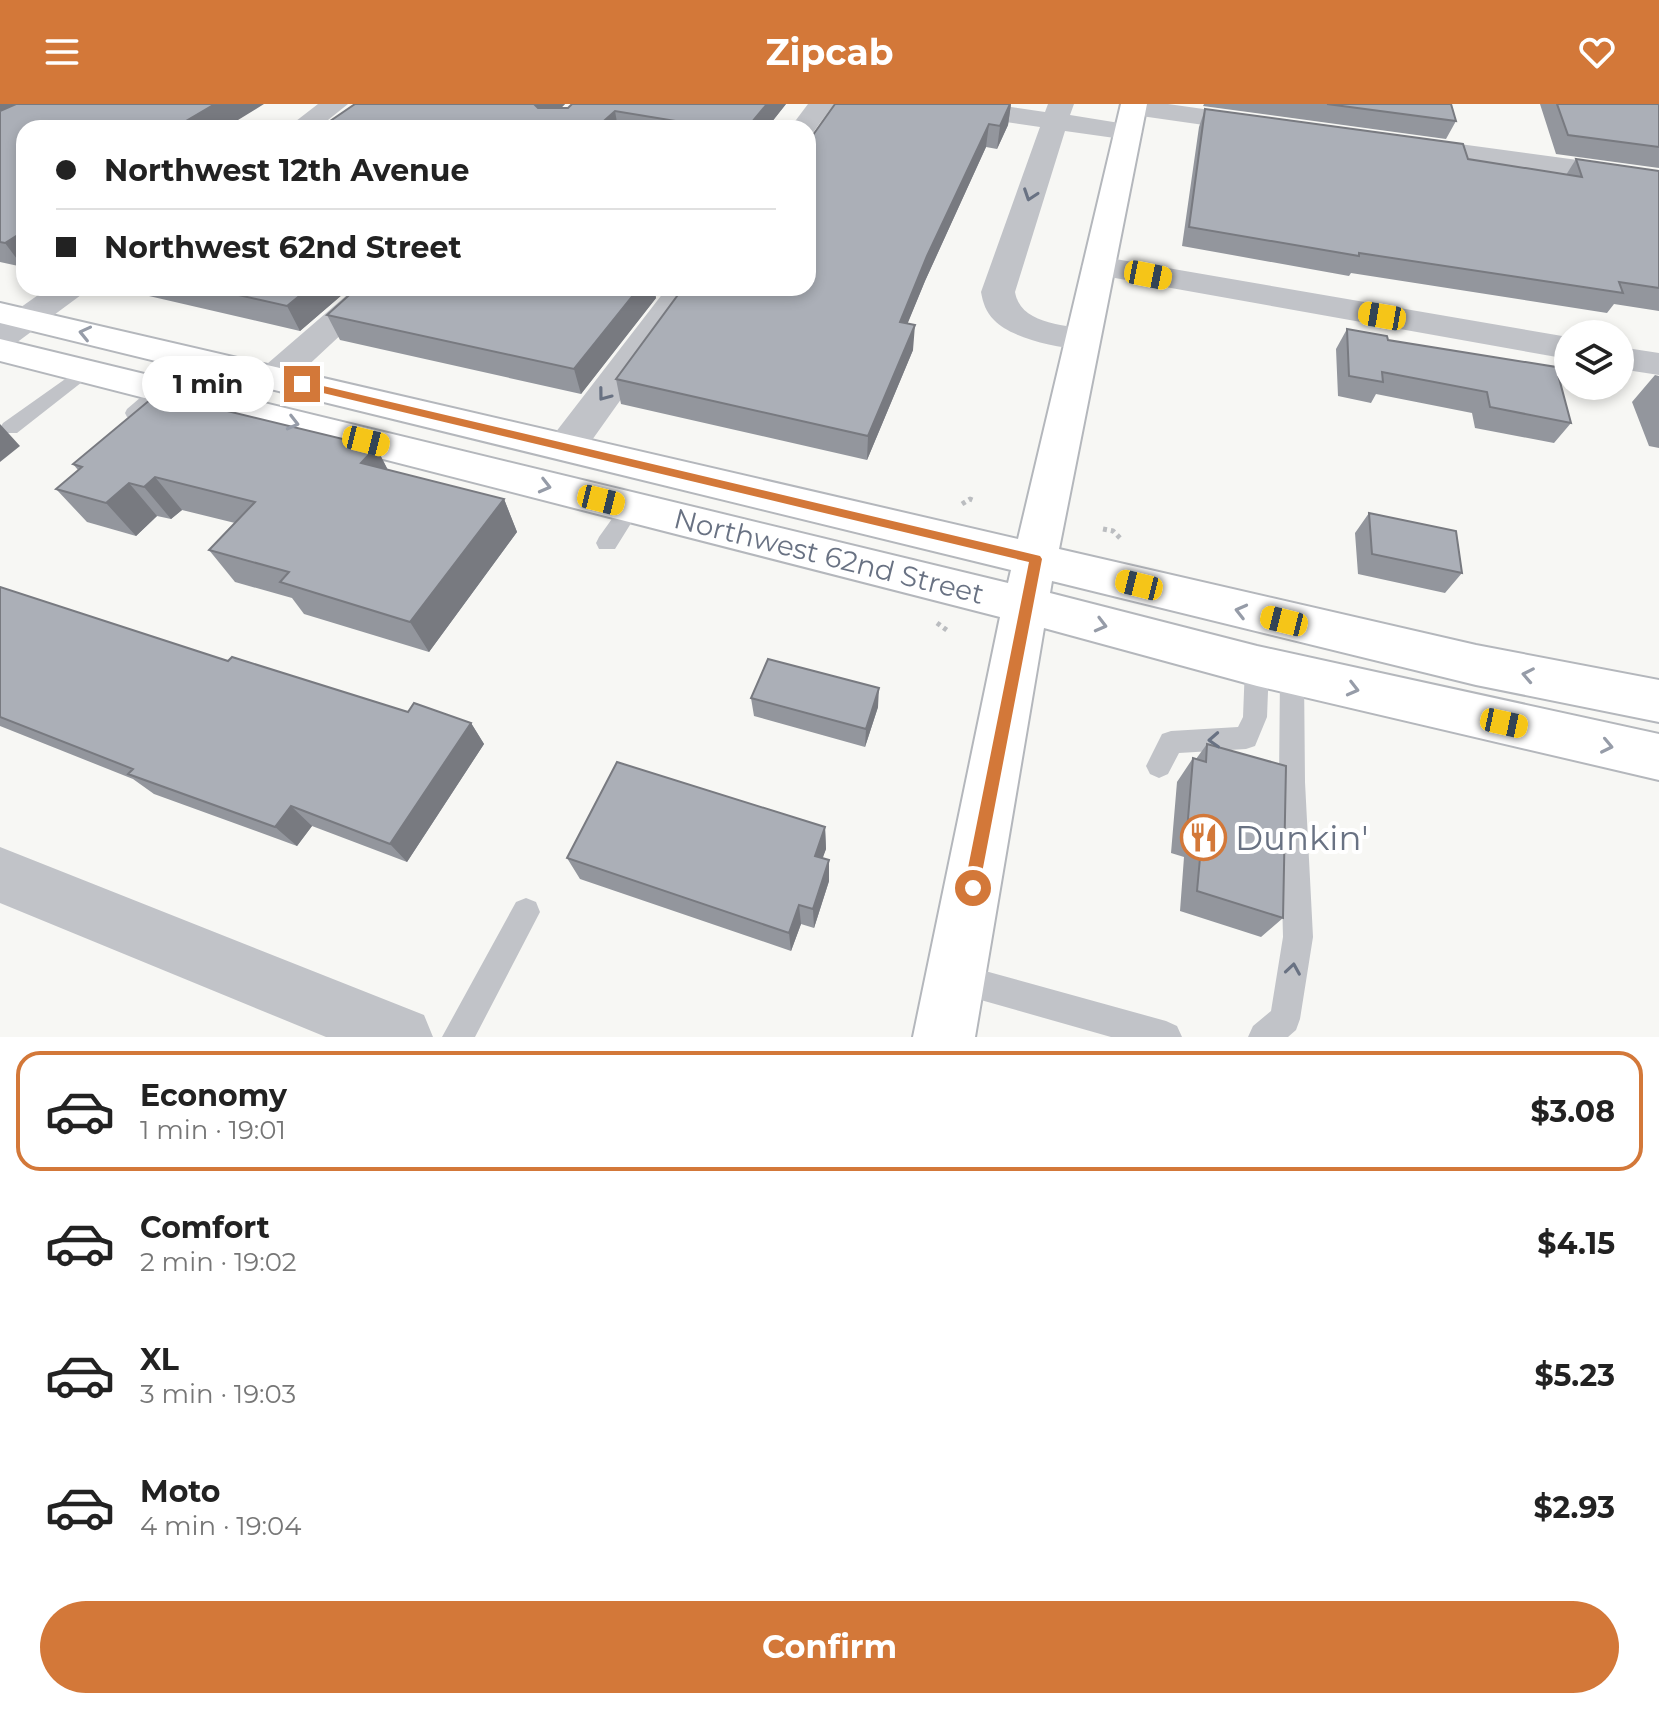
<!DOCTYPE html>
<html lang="en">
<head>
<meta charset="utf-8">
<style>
  :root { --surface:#fff; --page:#f2f2f2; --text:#222; --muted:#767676; --line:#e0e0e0; --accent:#d37839 }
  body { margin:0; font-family:Montserrat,sans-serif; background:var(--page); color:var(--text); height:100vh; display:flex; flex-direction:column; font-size:30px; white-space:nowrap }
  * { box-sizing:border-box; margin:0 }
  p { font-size:26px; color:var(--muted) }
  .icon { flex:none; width:44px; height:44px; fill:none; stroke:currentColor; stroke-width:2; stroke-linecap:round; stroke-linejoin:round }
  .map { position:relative; height:933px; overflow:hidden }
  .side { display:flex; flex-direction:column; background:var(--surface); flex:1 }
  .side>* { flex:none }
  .top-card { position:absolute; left:16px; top:16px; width:800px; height:176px; border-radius:24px; box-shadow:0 4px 12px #0003; display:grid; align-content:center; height:176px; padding:0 40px; background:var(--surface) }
  .controls { position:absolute; left:1554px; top:216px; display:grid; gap:16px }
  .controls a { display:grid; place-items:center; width:80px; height:80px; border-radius:50%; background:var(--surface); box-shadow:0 4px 12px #0003; font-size:40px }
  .end { position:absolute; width:36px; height:36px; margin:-18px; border:10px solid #d37839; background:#fff; box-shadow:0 0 0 4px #fff }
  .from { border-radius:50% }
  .bubble { position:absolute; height:56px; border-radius:28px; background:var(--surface); box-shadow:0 4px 12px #0003; font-size:26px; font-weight:700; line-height:56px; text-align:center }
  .car { position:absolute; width:24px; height:48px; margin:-24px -12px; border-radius:10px; box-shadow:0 0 6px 2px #0007; background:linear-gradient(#f5c518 24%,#345 0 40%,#f5c518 0 76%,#345 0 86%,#f5c518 0) }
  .top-card b { display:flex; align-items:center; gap:28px; height:76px; font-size:30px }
  .top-card b+b { border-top:2px solid var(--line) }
  .top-card i { width:20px; height:20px; background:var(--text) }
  ul { padding:14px 0 0; list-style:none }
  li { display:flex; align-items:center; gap:24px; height:120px; margin:0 16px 12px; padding:0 24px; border:4px solid transparent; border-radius:24px }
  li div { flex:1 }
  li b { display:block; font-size:30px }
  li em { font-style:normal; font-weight:700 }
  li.active { border-color:var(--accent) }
  li>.icon { width:72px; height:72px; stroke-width:1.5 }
  .button { display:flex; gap:16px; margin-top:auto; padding:16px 40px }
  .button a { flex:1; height:92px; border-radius:48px; background:var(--accent); color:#fff; font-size:32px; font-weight:700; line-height:92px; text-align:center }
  header { display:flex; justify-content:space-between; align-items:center; height:104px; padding:0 40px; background:var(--accent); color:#fff; font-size:36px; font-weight:700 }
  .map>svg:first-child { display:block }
</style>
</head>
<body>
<header><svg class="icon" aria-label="menu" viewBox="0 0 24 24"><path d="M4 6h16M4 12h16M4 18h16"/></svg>Zipcab<svg class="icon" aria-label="heart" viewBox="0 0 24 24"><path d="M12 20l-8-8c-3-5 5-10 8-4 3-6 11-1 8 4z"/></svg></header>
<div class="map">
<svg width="1659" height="933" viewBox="0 0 1659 933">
  <rect width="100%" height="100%" fill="#f7f7f4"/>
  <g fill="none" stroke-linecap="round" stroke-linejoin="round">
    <defs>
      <path id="secondary" d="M1121 0H1147L1059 445 1476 541 1659 576V618L1476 581 1052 477 1050 489 1257 542 1659 630V676L1257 582 1044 524 975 933H913L1000 513 0 257V235L1008 479 1011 466 0 219V199L1018 435Z"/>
    </defs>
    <use href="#secondary" stroke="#b4b7bc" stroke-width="4"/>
    <path stroke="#bbbdc0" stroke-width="5" stroke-dasharray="4 4" stroke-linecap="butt" d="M962 400 970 395 975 397
      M1103 425 1113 427 1122 436
      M937 519 948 527"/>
    <path fill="#c1c3c8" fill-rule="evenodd" d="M85 261 94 267 91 271 17 329H3L0 324 3 319Z
      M161 280 170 286 168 290 141 313H127L125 309 127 305 154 282Z
      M631 395 638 398 641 403 638 408 615 445H599L596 439 599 433 624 398Z
      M1257 552 1265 555 1269 562 1267 613 1255 642 1246 645 1179 649 1168 670 1159 674 1150 670 1146 662 1162 630 1171 627 1238 623 1243 613 1245 562 1249 555Z
      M1292 561 1301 564 1304 571 1305 678 1313 833 1300 915 1296 926 1288 933H1248L1253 922 1271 907 1283 833 1279 678 1280 571 1283 564Z
      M526 794 536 798 540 808 475 933H442L516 798Z
      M956 859 1166 917 1177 922 1182 933H1111L956 889 945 885 941 874 945 863Z"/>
    <path fill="#c1c3c8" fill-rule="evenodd" d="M318 0H348L318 24H287Z
      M808 0H834L812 30 808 31V24H790Z
      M924 0H990L1045 8 1048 0H1074L1070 11 1138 22 1142 28 1138 34 1129 36 1065 27 1015 188C1021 222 1067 220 1094 227L1099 235 1094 243C1071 249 1011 235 994 216 986 208 983 199 981 188L1040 23 937 8 928 5Z
      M1123 0H1168L1260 13 1269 15 1273 21 1269 27 1260 29 1134 11 1125 8 1121 3Z
      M1408 33 1659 67V85L1398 47 1394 41 1398 35Z
      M1098 152 1568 233V255L1087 169 1082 162 1087 155Z
      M48 184H85L81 191 12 242 0 245V218Z
      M355 184H391L286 282 273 286 260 282 255 274 260 266Z
      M667 184H700L580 353 566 357 552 353 546 343 552 333Z
      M1620 243 1659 249V271L1620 265Z
      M0 743 424 911 433 933H326L0 799Z"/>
    <use href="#secondary" fill="#fff" fill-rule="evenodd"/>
  </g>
  <path fill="#93969d" d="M0 0 24 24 23 163 0 158Z
    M355 0H565L561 4H568L572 0H786L767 24H320Z
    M835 0H1017H1011L1008 21 997 45 986 43 925 177 907 220 913 246 867 356 621 300 616 275 808 184Z
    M1204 0H1451L1456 17 1446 35 1203 2Z
    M1540 0H1659V64L1556 50Z
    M1205 5 1468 55 1566 71 1576 55 1659 67V207L1614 200 1607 209 1351 169 1349 172 1182 142 1199 23Z
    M122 184H350L300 227 123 186Z
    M357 184H654L656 194 581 290 340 236 327 211Z
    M1347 225 1388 236 1571 319 1554 339 1475 324 1472 309 1376 290 1371 299 1338 292 1336 245Z
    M1655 271 1659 272V344L1649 342 1632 298Z
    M376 343 388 366 504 395 517 428 429 548 304 510 292 494 235 478 209 446 235 419 182 406 171 415 157 412 136 432 87 418 56 385 78 366 73 360Z
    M1369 409 1462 469 1445 489 1358 470 1355 429Z
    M0 483 228 557 408 608 471 619 484 640 407 758 312 722 297 742 154 690 133 675 0 622Z
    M751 594 878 603 865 643 754 612Z
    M1207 640 1283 814 1261 833 1180 807 1184 753 1171 749 1177 678 1193 654 1196 655Z
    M825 723 826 745 822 754 829 777 814 824 801 820 791 847 580 775 567 754Z"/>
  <path fill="#787a80" d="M0 0H28L0 14Z
    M215 0H264L225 24H174Z
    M536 0H565L541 24Z
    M767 0H786L767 24H747Z
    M1011 0 1008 21 997 45 1000 22Z
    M615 7 618 24H596Z
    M989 20 986 43 925 177 898 243 900 218 927 152Z
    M24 127V162L23 163 5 139Z
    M309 184H350L300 227 287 202Z
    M636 184H654L656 194 581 290 574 265Z
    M915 221 913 246 867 356 868 332Z
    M0 320 20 342 0 358Z
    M376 343 393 376 361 359Z
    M155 373 182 406 171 415 144 383Z
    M129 379 157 412 136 432 106 399Z
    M504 395 517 428 429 548 410 518Z
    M879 584 878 603 865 643 866 625Z
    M471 619 484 640 407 758 390 740Z
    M291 702 312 722 297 742 275 723Z
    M825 723 826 745 816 773 815 752Z
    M829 756V777L814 824 813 805Z
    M799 801 801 820 791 847 789 829Z"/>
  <path fill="#abafb7" stroke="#787a80" stroke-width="2" d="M16 0H215L174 24H24V127L5 139 0 138V7Z
    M355 0H536L535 1 538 4H568L572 0H767L747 24H718L615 7 596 24H320Z
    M835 0H1010L1000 22 989 20 927 152 900 218 915 221 868 332 616 275 683 184H808V38Z
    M1327 0H1451L1456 17Z
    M1557 0H1659V43L1568 31Z
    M1205 5 1463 40 1468 55 1582 73 1576 55 1659 67V184L1619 178 1623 189 1359 149V152L1189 123Z
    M208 184H309L287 202Z
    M357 184H639L574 265 327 211Z
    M1347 225 1387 232 1388 236 1556 263 1571 319 1490 303 1487 288 1382 268 1383 278 1349 272Z
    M157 290 376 343 361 359 504 395 410 518 280 478 289 468 209 446 255 398 155 373 144 383 129 379 106 399 56 385 82 363 73 360Z
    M1369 409 1456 427 1462 469 1372 450Z
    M0 483 228 557 232 553 408 608 414 599 471 619 390 740 291 702 275 723 128 670 133 665 0 613Z
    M768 555 879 584 866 625 751 594Z
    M1207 640 1286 662 1283 814 1197 787 1202 732 1187 727 1193 654 1206 658Z
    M617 658 825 723 815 752 829 756 813 805 799 801 789 829 567 754Z"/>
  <defs><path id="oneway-chevron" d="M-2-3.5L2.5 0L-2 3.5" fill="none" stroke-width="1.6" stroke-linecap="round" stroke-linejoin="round" transform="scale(2)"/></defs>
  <g stroke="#697283">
    <use href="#oneway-chevron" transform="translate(1030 91) rotate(109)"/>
    <use href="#oneway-chevron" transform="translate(604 291) rotate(127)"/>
    <use href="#oneway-chevron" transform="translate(1214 636) rotate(177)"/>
    <use href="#oneway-chevron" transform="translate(1293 865) rotate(-81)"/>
  </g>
  <g stroke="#969ca8">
    <use href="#oneway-chevron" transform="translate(85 229) rotate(-167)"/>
    <use href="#oneway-chevron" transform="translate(293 319) rotate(14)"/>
    <use href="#oneway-chevron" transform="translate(545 382) rotate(14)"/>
    <use href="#oneway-chevron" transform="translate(1241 507) rotate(-166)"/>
    <use href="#oneway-chevron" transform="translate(1101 521) rotate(15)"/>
    <use href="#oneway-chevron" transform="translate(1528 571) rotate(-169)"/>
    <use href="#oneway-chevron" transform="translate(1353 585) rotate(14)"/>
    <use href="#oneway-chevron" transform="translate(1607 642) rotate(12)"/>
  </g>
  <path fill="#d37839" d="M302 277 1040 452 1042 455 978 790 973 792 967 790 964 784 1029 458 298 283 297 280Z"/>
  <defs>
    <symbol id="restaurant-ring" viewBox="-11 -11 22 22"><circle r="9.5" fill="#fff" stroke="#d37839" stroke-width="1.5"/><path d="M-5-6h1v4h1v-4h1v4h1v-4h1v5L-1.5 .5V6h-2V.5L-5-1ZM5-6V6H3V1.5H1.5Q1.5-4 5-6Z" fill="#d37839"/></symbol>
  </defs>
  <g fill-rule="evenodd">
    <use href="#restaurant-ring" x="1178" y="708" width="51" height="51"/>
  </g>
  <g text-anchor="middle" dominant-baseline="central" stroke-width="8" stroke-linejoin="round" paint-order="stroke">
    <g font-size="28" fill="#697283" stroke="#fff">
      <text transform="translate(829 452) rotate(14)">Northwest 62nd Street</text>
    </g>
    <g font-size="34" fill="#697283" stroke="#fff" text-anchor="start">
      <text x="1235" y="734">Dunkin'</text>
    </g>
  </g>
</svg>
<div class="controls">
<a><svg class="icon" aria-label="layers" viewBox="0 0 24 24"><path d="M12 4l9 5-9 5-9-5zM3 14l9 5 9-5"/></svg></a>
</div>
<i class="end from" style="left:973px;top:784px"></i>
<i class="end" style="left:302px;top:280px"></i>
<div class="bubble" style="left:142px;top:252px;width:132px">1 min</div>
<i class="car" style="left:1148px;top:171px;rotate:101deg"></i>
<i class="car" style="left:1382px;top:212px;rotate:280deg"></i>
<i class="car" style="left:366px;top:337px;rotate:104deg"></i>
<i class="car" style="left:601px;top:396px;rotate:104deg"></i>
<i class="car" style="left:1139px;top:481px;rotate:284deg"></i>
<i class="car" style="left:1284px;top:517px;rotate:284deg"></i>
<i class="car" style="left:1504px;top:619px;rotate:102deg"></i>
<div class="top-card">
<b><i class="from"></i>Northwest 12th Avenue</b>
<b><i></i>Northwest 62nd Street</b>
</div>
</div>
<section class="side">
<ul>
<li class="active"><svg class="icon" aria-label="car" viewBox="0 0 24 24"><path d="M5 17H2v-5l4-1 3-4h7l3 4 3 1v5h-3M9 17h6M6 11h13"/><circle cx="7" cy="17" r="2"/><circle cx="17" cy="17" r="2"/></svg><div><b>Economy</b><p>1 min · 19:01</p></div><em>$3.08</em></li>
<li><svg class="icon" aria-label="car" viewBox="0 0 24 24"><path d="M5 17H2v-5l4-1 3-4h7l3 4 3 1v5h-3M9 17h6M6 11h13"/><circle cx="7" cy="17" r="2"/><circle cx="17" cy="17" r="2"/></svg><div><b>Comfort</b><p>2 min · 19:02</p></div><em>$4.15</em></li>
<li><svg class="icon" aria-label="car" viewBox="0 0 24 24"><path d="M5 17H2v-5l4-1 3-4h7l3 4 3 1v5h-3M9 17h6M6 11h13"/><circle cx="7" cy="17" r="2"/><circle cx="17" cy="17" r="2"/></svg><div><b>XL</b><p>3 min · 19:03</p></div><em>$5.23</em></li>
<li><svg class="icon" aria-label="car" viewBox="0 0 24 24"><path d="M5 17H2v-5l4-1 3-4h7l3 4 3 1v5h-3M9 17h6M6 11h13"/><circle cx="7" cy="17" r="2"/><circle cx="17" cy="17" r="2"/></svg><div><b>Moto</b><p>4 min · 19:04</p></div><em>$2.93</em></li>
</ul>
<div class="button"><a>Confirm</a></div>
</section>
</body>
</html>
